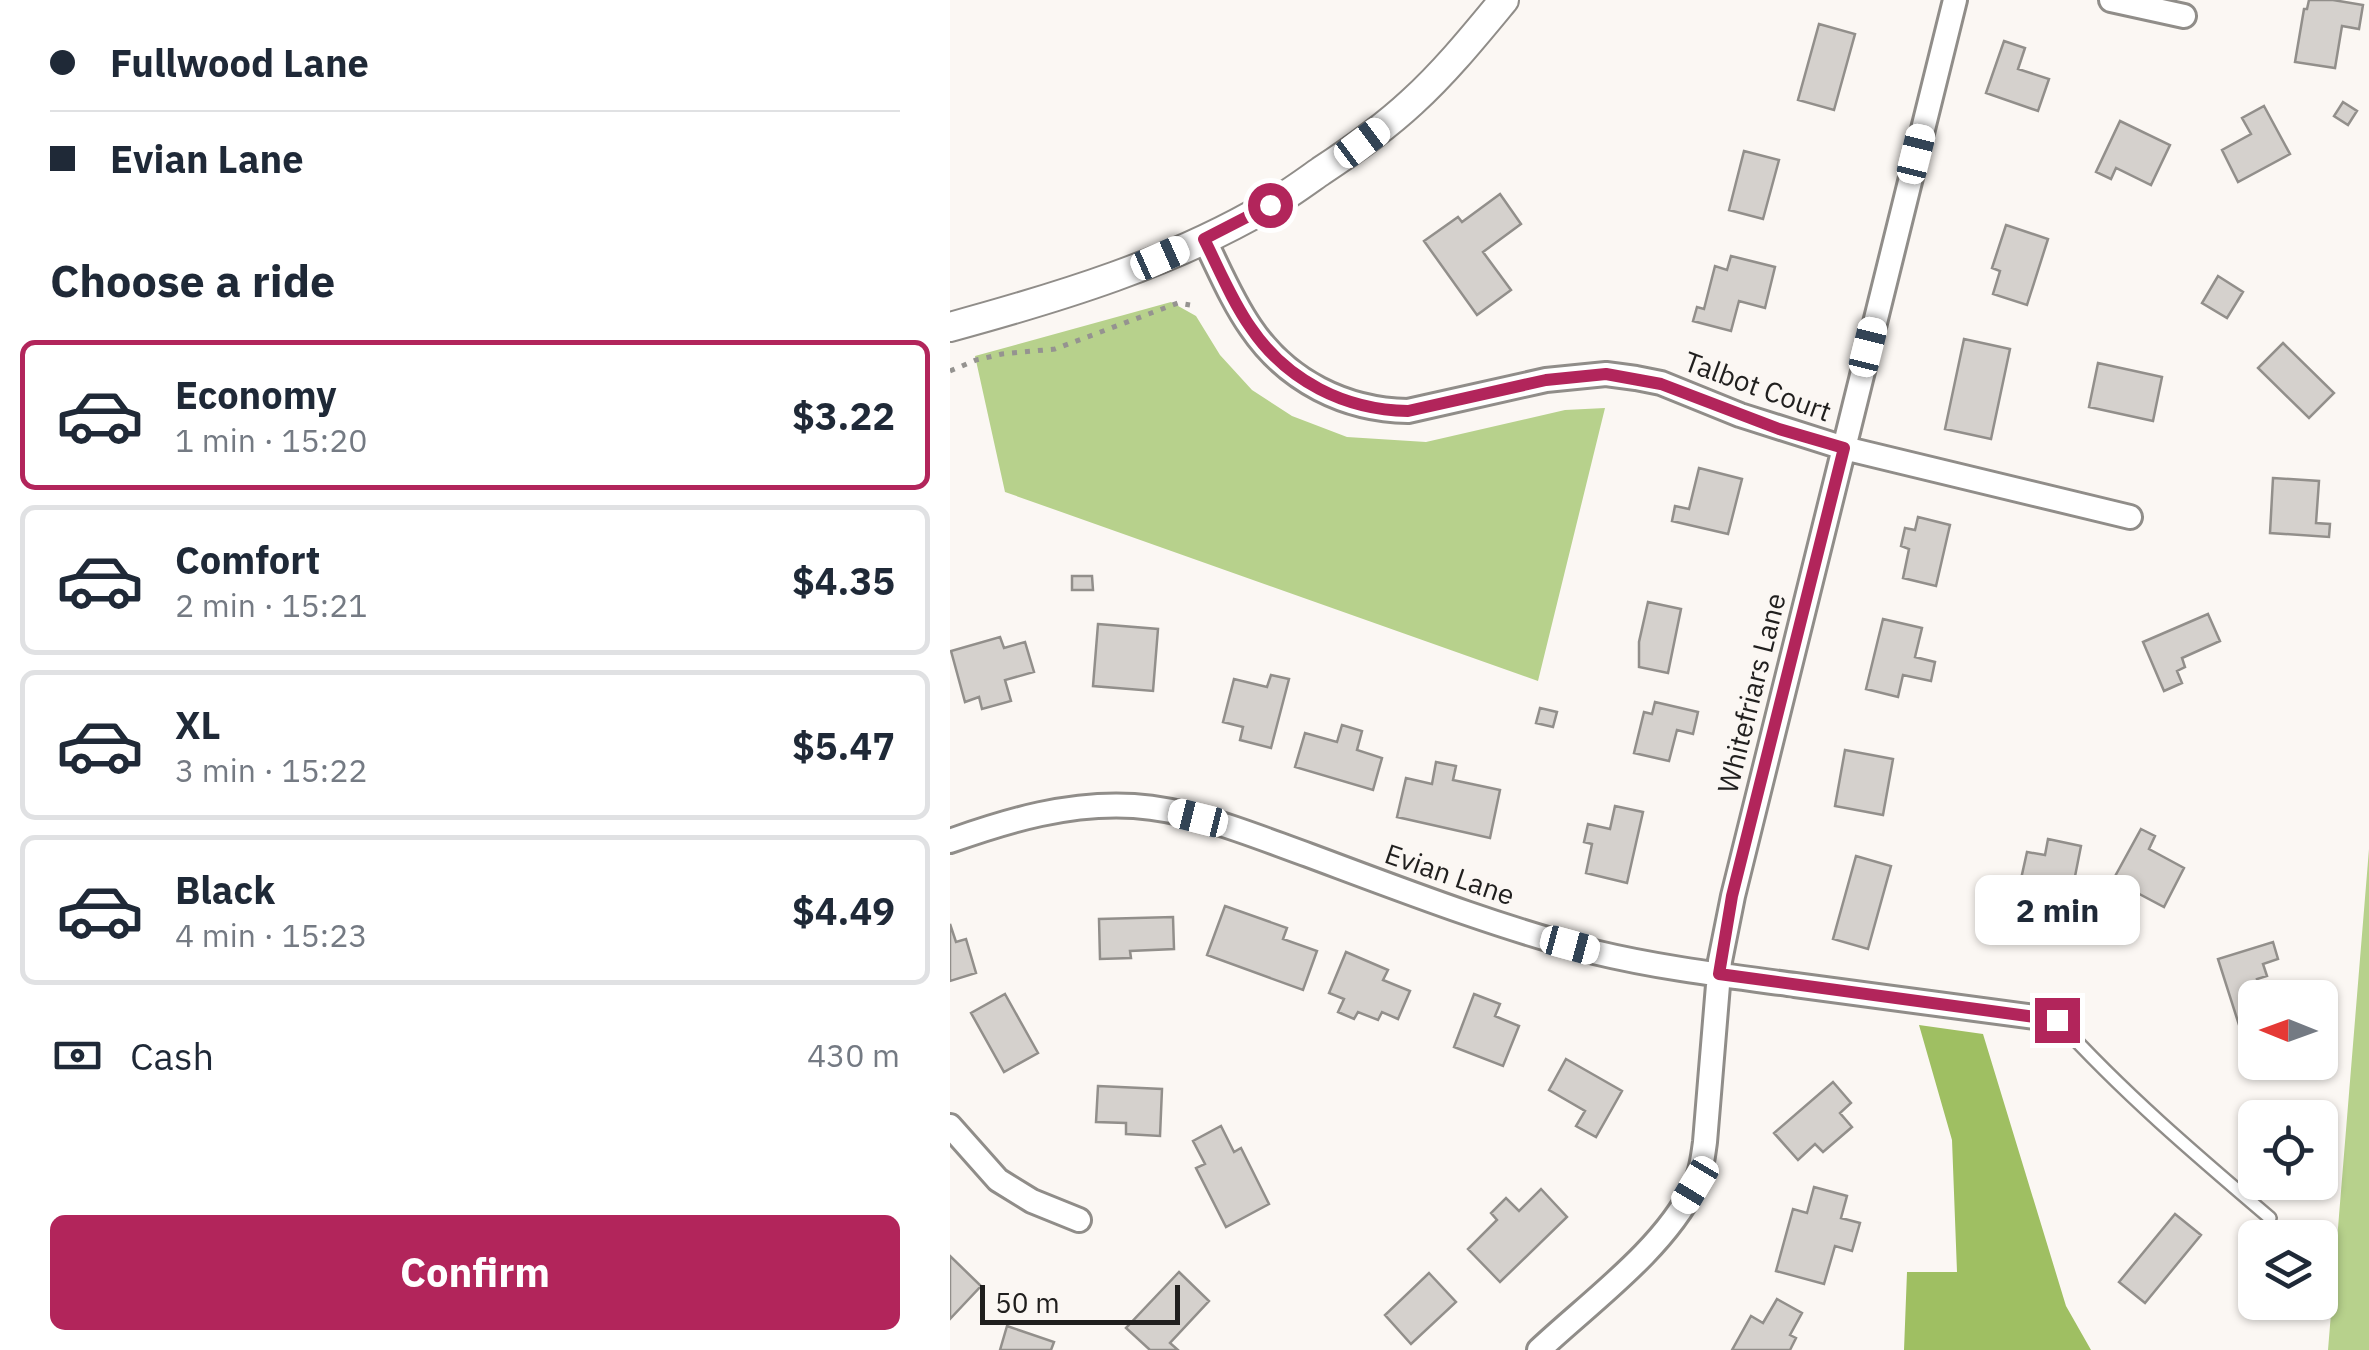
<!DOCTYPE html>
<html lang="en">
<head>
<meta charset="utf-8">
<style>
  :root { --surface:#fff; --page:#f2f2f3; --text:#1f2937; --muted:#747a83; --line:#e0e1e3; --accent:#b2255b }
  body { margin:0; font-family:"IBM Plex Sans",sans-serif; background:var(--page); color:var(--text); height:100vh; display:flex; flex-direction:column; font-size:38px; white-space:nowrap }
  * { box-sizing:border-box; margin:0 }
  p { font-size:32px; color:var(--muted) }
  .icon { flex:none; width:55px; height:55px; fill:none; stroke:currentColor; stroke-width:2; stroke-linecap:round; stroke-linejoin:round }
  .map { position:relative; flex:1; overflow:hidden }
  .side { display:flex; flex-direction:column; background:var(--surface); width:950px }
  .side>* { flex:none }
  .top-card { display:grid; align-content:center; height:220px; padding:0 50px; background:var(--surface) }
  .needle { width:65px; rotate:271deg }
  .fabs { position:absolute; left:1288px; top:980px; display:grid; gap:20px }
  .fabs a { display:grid; place-items:center; width:100px; height:100px; border-radius:15px; background:var(--surface); box-shadow:0 2px 8px #0004; font-size:50px }
  .scale { position:absolute; left:30px; bottom:25px; width:200px; box-sizing:border-box; padding-left:10px; border:5px solid #201f1e; border-top:0; font-size:28px; line-height:35px; white-space:nowrap; color:#201f1e; -webkit-text-stroke:8px #fbf7f3; paint-order:stroke }
  .end { position:absolute; width:45px; height:45px; margin:-22px; border:12px solid #b2255b; background:#fff; box-shadow:0 0 0 5px #fff }
  .from { border-radius:50% }
  .bubble { position:absolute; height:70px; border-radius:15px; background:var(--surface); box-shadow:0 2px 8px #0004; font-size:32px; font-weight:700; line-height:70px; text-align:center }
  .car { position:absolute; width:30px; height:60px; margin:-30px -15px; border-radius:12px; box-shadow:0 0 8px 2px #0007; background:linear-gradient(#fff 24%,#345 0 40%,#fff 0 76%,#345 0 86%,#fff 0) }
  .top-card b { display:flex; align-items:center; gap:35px; height:95px; font-size:38px }
  .top-card b+b { border-top:2px solid var(--line) }
  .top-card i { width:25px; height:25px; background:var(--text) }
  ul { padding:0; list-style:none }
  li { display:flex; align-items:center; gap:30px; height:150px; margin:0 20px 15px; padding:0 30px; border:5px solid var(--line); border-radius:15px }
  li div { flex:1 }
  li b { display:block; font-size:38px }
  li em { font-style:normal; font-weight:700 }
  li.active { border-color:var(--accent) }
  li>.icon { width:90px; height:90px; stroke-width:1.5 }
  h2 { padding:0 50px; font-size:45px; line-height:120px }
  .pay { display:flex; align-items:center; gap:25px; height:110px; padding:0 50px; font-size:38px }
  .pay p { margin-inline-start:auto }
  .primary-button { display:flex; gap:20px; margin-top:auto; padding:20px 50px }
  .primary-button a { flex:1; height:115px; border-radius:15px; background:var(--accent); color:#fff; font-size:40px; font-weight:700; line-height:115px; text-align:center }
  main { display:flex; flex:1; min-height:0 }
  .map>svg:first-child { display:block }
</style>
</head>
<body>
<main>
<section class="side">
<div class="top-card">
<b><i class="from"></i>Fullwood Lane</b>
<b><i></i>Evian Lane</b>
</div>
<h2>Choose a ride</h2>
<ul>
<li class="active"><svg class="icon" aria-label="car" viewBox="0 0 24 24"><path d="M5 17H2v-5l4-1 3-4h7l3 4 3 1v5h-3M9 17h6M6 11h13"/><circle cx="7" cy="17" r="2"/><circle cx="17" cy="17" r="2"/></svg><div><b>Economy</b><p>1 min · 15:20</p></div><em>$3.22</em></li>
<li><svg class="icon" aria-label="car" viewBox="0 0 24 24"><path d="M5 17H2v-5l4-1 3-4h7l3 4 3 1v5h-3M9 17h6M6 11h13"/><circle cx="7" cy="17" r="2"/><circle cx="17" cy="17" r="2"/></svg><div><b>Comfort</b><p>2 min · 15:21</p></div><em>$4.35</em></li>
<li><svg class="icon" aria-label="car" viewBox="0 0 24 24"><path d="M5 17H2v-5l4-1 3-4h7l3 4 3 1v5h-3M9 17h6M6 11h13"/><circle cx="7" cy="17" r="2"/><circle cx="17" cy="17" r="2"/></svg><div><b>XL</b><p>3 min · 15:22</p></div><em>$5.47</em></li>
<li><svg class="icon" aria-label="car" viewBox="0 0 24 24"><path d="M5 17H2v-5l4-1 3-4h7l3 4 3 1v5h-3M9 17h6M6 11h13"/><circle cx="7" cy="17" r="2"/><circle cx="17" cy="17" r="2"/></svg><div><b>Black</b><p>4 min · 15:23</p></div><em>$4.49</em></li>
</ul>
<div class="pay"><svg class="icon" aria-label="cash" viewBox="0 0 24 24"><path d="M3 7h18v10H3z"/><circle cx="12" cy="12" r="2"/></svg>Cash<p>430 m</p></div>
<div class="primary-button"><a>Confirm</a></div>
</section>
<div class="map">
<svg width="1419" height="1350" viewBox="0 0 1419 1350">
  <rect width="100%" height="100%" fill="#fbf7f3"/>
  <path fill="#b7d18c" d="M221 302 246 316 270 355 302 390 342 416 397 437 476 442 615 410 655 408 588 681 55 492 25 356Z
    M1419 849V1350H1378Z"/>
  <path fill="#9fbf62" d="M969 1025 1033 1034 1116 1306 1141 1350H954L957 1272H1007L1002 1140Z"/>
  <path fill="#d5d1cd" stroke="#928f8b" stroke-width="2.5" d="M1359 0H1383L1413 5 1409 29 1392 26 1385 68 1345 62 1354 9H1357Z
    M869 24 905 34 884 110 848 100Z
    M1054 41 1075 48 1068 69 1099 79 1088 111 1036 93Z
    M1393 102 1407 111 1398 125 1384 116Z
    M1314 106 1340 154 1288 182 1272 150 1301 134 1292 118Z
    M1170 121 1220 145 1201 185 1166 168 1161 179 1146 172Z
    M794 151 829 160 813 219 779 210Z
    M550 194 571 224 533 252 561 290 527 315 474 241 508 217 512 222Z
    M1056 225 1098 239 1077 305 1043 294 1050 271 1042 268Z
    M781 256 825 267 815 308 789 301 781 331 743 321 747 307 754 309 765 266 777 270Z
    M1268 276 1293 292 1277 318 1252 303Z
    M1014 339 1060 349 1041 439 995 429Z
    M1333 343 1384 393 1359 418 1308 368Z
    M1148 363 1212 377 1203 421 1139 407Z
    M749 468 792 479 778 534 722 521 725 506 739 509Z
    M1323 478 1369 481 1366 523 1380 524 1379 537 1320 533Z
    M968 517 1000 525 986 586 953 578 959 549 951 546 955 528 965 530Z
    M122 576H142L143 590H122Z
    M698 602 731 609 718 673 689 667V642Z
    M1258 614 1270 641 1232 658 1235 667 1227 671 1232 683 1214 691 1193 642Z
    M933 619 972 628 965 657 985 662 981 681 953 675 948 697 916 689Z
    M148 624 208 629 203 691 143 686Z
    M50 637 54 648 75 642 84 672 55 680 61 701 32 709 29 697 15 702 1 651Z
    M321 675 339 679 321 748 290 740 293 727 273 722 284 679 317 687Z
    M705 702 748 712 743 734 727 730 719 761 684 753 694 712 702 714Z
    M590 708 607 712 603 727 586 723Z
    M392 725 412 731 407 750 432 758 423 790 345 767 355 733 387 742Z
    M895 750 943 759 933 815 885 806Z
    M486 762 506 766 503 780 550 790 540 838 447 817 456 778 482 784Z
    M665 806 693 812 677 883 636 873 642 844 634 842 638 824 660 829Z
    M1191 829 1205 836 1199 849 1234 868 1214 907 1163 880Z
    M1098 839 1131 846 1115 927 1082 921 1085 900 1067 897 1077 852 1095 855Z
    M906 856 941 866 918 949 883 939Z
    M275 906 337 928 333 939 367 951 353 990 257 955Z
    M223 917 224 949 180 951 181 958 150 959 149 919Z
    M0 924 6 942 16 939 26 973 0 981Z
    M1323 942 1328 959 1313 964 1317 976 1307 979 1313 998H1305V1024L1290 1028 1268 959Z
    M396 952 438 970 433 980 460 991 448 1019 432 1012 428 1020 408 1012 404 1019 388 1012 394 999 379 993Z
    M55 994 88 1053 54 1072 21 1013Z
    M524 994 550 1004 545 1016 569 1026 553 1066 504 1047Z
    M616 1059 672 1091 646 1137 626 1126 635 1111 599 1090Z
    M883 1082 901 1103 890 1113 902 1127 873 1152 865 1144 848 1160 824 1133Z
    M148 1086 212 1089 210 1136 176 1134V1123L146 1122Z
    M271 1126 284 1152 291 1148 319 1204 276 1227 246 1168 255 1164 243 1141Z
    M864 1187 897 1196 891 1218 910 1223 902 1251 885 1246 874 1284 826 1271 843 1209 857 1213Z
    M591 1189 617 1217 550 1282 518 1249 547 1220 541 1213 556 1198 569 1211Z
    M1225 1214 1251 1235 1195 1303 1169 1282Z
    M0 1256 31 1286 0 1319Z
    M229 1272 259 1301 220 1343 228 1350H200L176 1328Z
    M479 1273 506 1302 461 1344 435 1315Z
    M827 1299 852 1313 840 1335 846 1338 840 1350H782L801 1316 813 1323Z
    M57 1326 104 1342 101 1350H50Z"/>
  <g fill="none" stroke-linecap="round" stroke-linejoin="round">
    <defs>
      <path id="service" d="M1107 1020C1172 1092 1246 1155 1320 1218"/>
      <path id="minor" d="M1161 0 1234 16
        M254 239C269 269 282 301 301 328 337 381 395 410 458 411L596 380 656 374 686 378 711 383 790 415 894 448 1180 517
        M0 841C59 820 120 802 184 806 244 810 302 835 358 855 452 890 547 927 644 952 710 968 778 976 845 985 932 997 1020 1008 1107 1020
        M0 1126 48 1180 82 1201 129 1220
        M589 1350C640 1302 713 1250 744 1187 751 1173 753 1157 755 1142L770 961 783 896 1005 0"/>
      <path id="tertiary" d="M0 327C110 297 222 263 320 205 338 195 354 183 371 171 403 150 434 128 462 102 496 71 525 35 554 0"/>
    </defs>
    <use href="#service" stroke="#908d89" stroke-width="16"/>
    <use href="#minor" stroke="#908d89" stroke-width="28"/>
    <use href="#tertiary" stroke="#908d89" stroke-width="32"/>
    <path stroke="#959390" stroke-width="5" stroke-dasharray="5 8" stroke-linecap="butt" d="M0 371 26 360 52 354 105 349 228 303 240 305"/>
    <use href="#service" stroke="#fff" stroke-width="11"/>
    <use href="#minor" stroke="#fff" stroke-width="22"/>
    <use href="#tertiary" stroke="#fff" stroke-width="28"/>
  </g>
  <g fill="none" stroke-linecap="round" stroke-linejoin="round">
    <path stroke="#b2255b" stroke-width="12" d="M320 205 254 239C269 269 282 301 301 328 337 381 395 410 458 411L596 380 656 374 711 384 829 429 894 448 782 896 769 974 1107 1020"/>
  </g>
  <g text-anchor="middle" dominant-baseline="central" stroke-width="8" stroke-linejoin="round" paint-order="stroke">
    <g font-size="28" fill="#201f1e" stroke="#fbf7f3">
      <text transform="translate(808 386) rotate(20)">Talbot Court</text>
      <text transform="translate(801 693) rotate(-76)">Whitefriars Lane</text>
      <text transform="translate(500 874) rotate(19)">Evian Lane</text>
    </g>
  </g>
</svg>
<div class="fabs">
<a><svg class="needle" viewBox="-14 -14 28 28"><path d="M0-13l5 13h-10z" fill="#e53935"/><path d="M0 13l5-13h-10z" fill="#747a83"/></svg></a>
<a><svg class="icon" aria-label="locate" viewBox="0 0 24 24"><circle cx="12" cy="12" r="6"/><path d="M12 2v4M12 18v4M2 12h4M18 12h4"/></svg></a>
<a><svg class="icon" aria-label="layers" viewBox="0 0 24 24"><path d="M12 4l9 5-9 5-9-5zM3 14l9 5 9-5"/></svg></a>
</div>
<div class="scale">50 m</div>
<i class="end from" style="left:320px;top:205px"></i>
<i class="end" style="left:1107px;top:1020px"></i>
<div class="bubble" style="left:1025px;top:875px;width:165px">2 min</div>
<i class="car" style="left:412px;top:143px;rotate:53deg"></i>
<i class="car" style="left:966px;top:154px;rotate:14deg"></i>
<i class="car" style="left:210px;top:258px;rotate:66deg"></i>
<i class="car" style="left:918px;top:347px;rotate:14deg"></i>
<i class="car" style="left:248px;top:818px;rotate:284deg"></i>
<i class="car" style="left:620px;top:945px;rotate:105deg"></i>
<i class="car" style="left:745px;top:1185px;rotate:211deg"></i>
</div>
</main>
</body>
</html>
